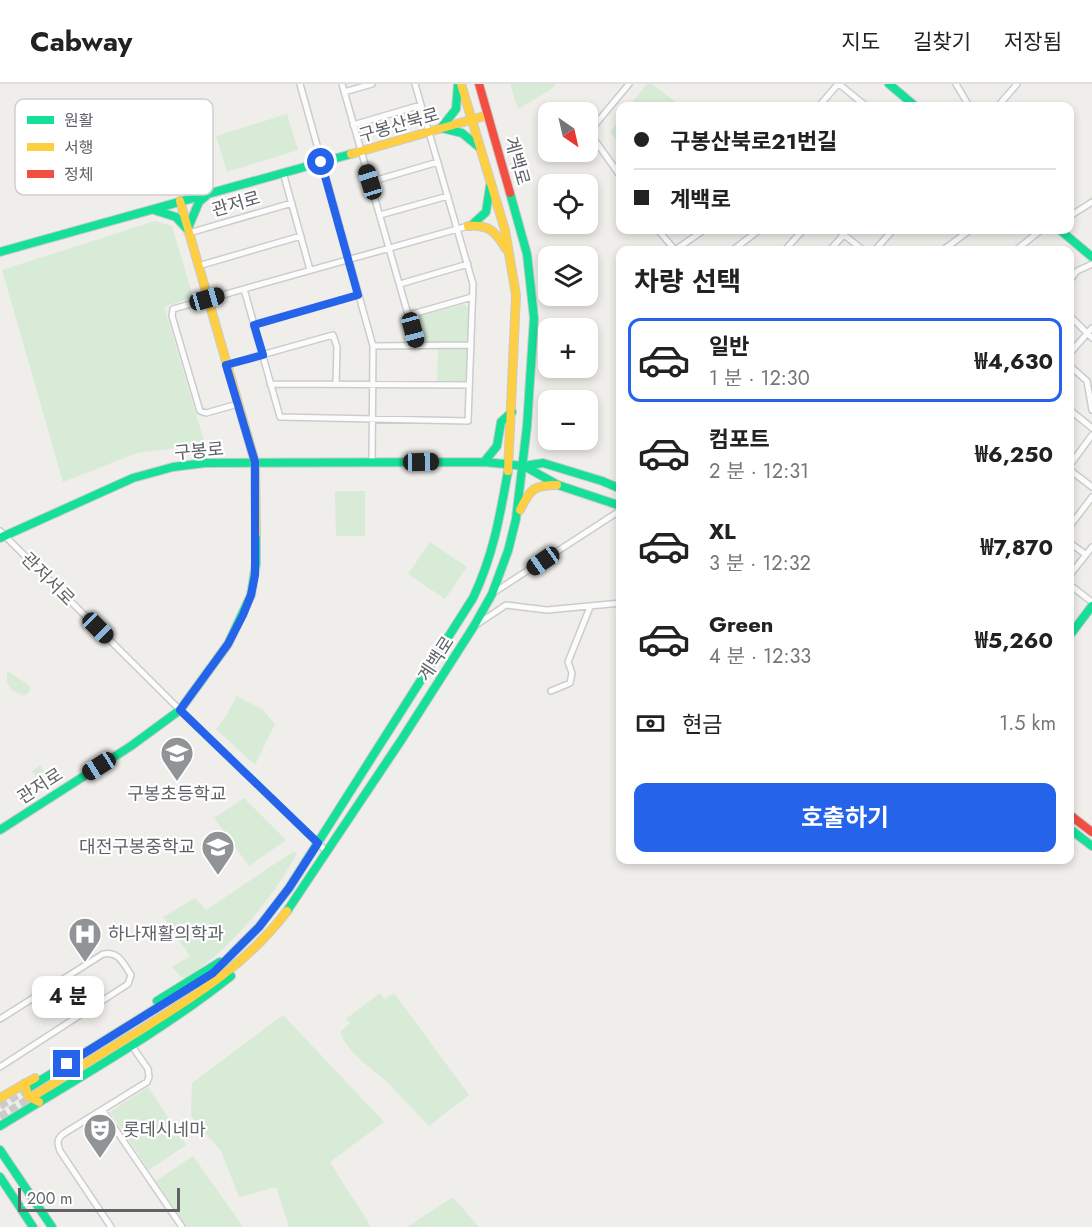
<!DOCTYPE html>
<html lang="ko">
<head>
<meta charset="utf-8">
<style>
  :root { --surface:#fff; --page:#f6f6f6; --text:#222; --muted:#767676; --line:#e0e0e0; --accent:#2563eb }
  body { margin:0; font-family:Jost,"Noto Sans KR",sans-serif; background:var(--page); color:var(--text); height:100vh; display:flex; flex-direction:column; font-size:22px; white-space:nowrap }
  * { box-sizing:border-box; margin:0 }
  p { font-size:20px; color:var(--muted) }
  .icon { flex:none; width:33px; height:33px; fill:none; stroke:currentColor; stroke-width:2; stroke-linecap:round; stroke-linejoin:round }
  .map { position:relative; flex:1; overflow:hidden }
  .panel { position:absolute; left:616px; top:162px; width:458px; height:618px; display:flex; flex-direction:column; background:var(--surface); border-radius:12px; box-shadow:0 3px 9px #0003 }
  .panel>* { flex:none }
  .hud { position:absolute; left:616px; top:18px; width:458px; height:132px; border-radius:12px; box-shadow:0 3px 9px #0003; display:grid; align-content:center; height:132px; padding:0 18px; background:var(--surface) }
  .needle { width:39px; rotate:146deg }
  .controls { position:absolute; left:538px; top:18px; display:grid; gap:12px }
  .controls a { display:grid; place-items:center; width:60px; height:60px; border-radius:12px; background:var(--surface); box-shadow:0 3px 9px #0003; font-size:30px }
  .scale { position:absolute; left:18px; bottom:15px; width:162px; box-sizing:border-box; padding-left:6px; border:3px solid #5f6368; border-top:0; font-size:16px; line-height:21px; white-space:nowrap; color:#5f6368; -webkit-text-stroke:4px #fff; paint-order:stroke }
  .end { position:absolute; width:27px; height:27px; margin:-14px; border:8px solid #2563eb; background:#fff; box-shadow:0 0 0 3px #fff }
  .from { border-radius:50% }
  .bubble { position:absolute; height:42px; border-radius:12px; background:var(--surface); box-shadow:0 3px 9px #0003; font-size:20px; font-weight:700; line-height:42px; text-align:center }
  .car { position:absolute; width:18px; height:36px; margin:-18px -9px; border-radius:8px; box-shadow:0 0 4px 2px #0007; background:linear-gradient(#222 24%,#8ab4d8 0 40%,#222 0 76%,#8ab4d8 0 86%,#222 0) }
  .hud b { display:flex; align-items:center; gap:21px; height:57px; font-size:22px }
  .hud b+b { border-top:2px solid var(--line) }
  .hud i { width:15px; height:15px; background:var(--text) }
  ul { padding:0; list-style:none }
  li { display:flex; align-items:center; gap:18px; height:84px; margin:0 12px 9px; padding:0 6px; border:3px solid transparent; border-radius:12px }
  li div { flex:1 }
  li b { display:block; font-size:22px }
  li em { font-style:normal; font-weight:700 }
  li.current { border-color:var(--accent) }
  li>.icon { width:54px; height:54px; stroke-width:1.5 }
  h2 { padding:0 18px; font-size:27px; line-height:72px }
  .pay { display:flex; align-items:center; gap:15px; height:66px; padding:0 18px; font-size:22px }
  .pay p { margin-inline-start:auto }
  .cta { display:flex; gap:12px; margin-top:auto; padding:12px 18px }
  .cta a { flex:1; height:69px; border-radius:12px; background:var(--accent); color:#fff; font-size:24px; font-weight:700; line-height:69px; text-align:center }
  header { display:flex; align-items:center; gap:36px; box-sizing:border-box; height:84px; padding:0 30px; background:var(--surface); border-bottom:2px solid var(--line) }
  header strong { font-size:28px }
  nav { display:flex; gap:33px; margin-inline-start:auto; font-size:21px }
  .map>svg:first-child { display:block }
</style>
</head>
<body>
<header>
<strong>Cabway</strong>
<nav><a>지도</a><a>길찾기</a><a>저장됨</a></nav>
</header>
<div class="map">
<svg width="1092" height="1143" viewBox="0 0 1092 1143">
  <rect width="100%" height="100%" fill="#efeeea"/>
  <path fill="#d8ebd6" d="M510 0H556L550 6 518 25Z
    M647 0H652L681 22H629Z
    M287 30 298 66 227 88 216 52Z
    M621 33V63L610 48Z
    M155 137 172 142 193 213 164 223 205 360 137 369 63 398 2 186Z
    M464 220 469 224 467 257 465 259 417 258 413 234Z
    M438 263H468V299L437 300Z
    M335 407H365V452H336Z
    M430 458 467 483 445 515 408 490Z
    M7 587 30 602V607L24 612 13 607 7 598Z
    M237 612 263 626 275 640 255 681 216 645 226 632Z
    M40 681 49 695 41 700 32 687Z
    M244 714 286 756 249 782 214 734Z
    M294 767 297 770C270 818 232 863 186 894L181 893 172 883 190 872 163 833 195 814 206 826Z
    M380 909 384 915 394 909 469 1011 429 1042C416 1028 402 1014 389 1000 372 984 349 971 340 948L350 939 346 935Z
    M283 931 384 1038 330 1078 371 1143H289L276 1103 239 1113 221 1067 191 1032 192 999Z
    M148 1003 186 1061 149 1086 110 1028Z
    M193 1072 242 1141V1143H187L156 1097Z
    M453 1113 479 1143H407Z"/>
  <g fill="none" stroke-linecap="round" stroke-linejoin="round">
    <path stroke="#cbcbca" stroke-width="8" stroke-dasharray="8 4" stroke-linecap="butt" d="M0 1022 30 1003
      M0 1033 35 1011"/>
    <defs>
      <path id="street" d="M300 0 373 262 372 378
        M342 0 417 262
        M839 0 866 22
        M956 0 969 22
        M344 8 372 0
        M819 22 838 0
        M998 22 1017 0
        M353 41 421 21
        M283 88 310 186
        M621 93 589 48 629 0
        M370 98 438 78
        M380 131 448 112
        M1070 132 1092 118
        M658 146 675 166
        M838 146 863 166
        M189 149 292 119
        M675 166 704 146
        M733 166 759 146
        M785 166 803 146
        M830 166 848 146
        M875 166 893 146
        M943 166 970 146
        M1016 166 1041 146
        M198 182 301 152
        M1070 196 1077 187 1092 180
        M400 200 468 180
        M244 205 280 333 468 337 473 200 415 0
        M409 231 472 213
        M1070 232 1092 254
        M254 241 358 211
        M373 262 471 261
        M1070 269 1092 244
        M226 281 333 251 337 263 336 300
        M1070 282 1087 297 1092 326
        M270 300 469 301
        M238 320 206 329 200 327 172 232 173 225 468 142
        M1070 326 1092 344
        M1070 381 1092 351
        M1070 386 1092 403
        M1070 442 1092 413
        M0 447 180 626 327 768
        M1070 459 1085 470
        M1070 491 1092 463
        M1070 501 1092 518
        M493 509 621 426
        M476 541 506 521 547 526 621 519
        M551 607 570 599 572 589 568 578 590 523
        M0 935 103 870C119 867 123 879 131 891L128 900 0 983
        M103 1027 182 1143
        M111 1143 60 1067C57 1059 57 1055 63 1050L147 998 149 993 148 985 132 962"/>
      <path id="fast" d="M458 0 456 25 441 44 462 49 480 64
        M889 0 915 22
        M154 126 176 133 187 145
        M474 139 486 128 490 102
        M188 144 199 118 207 111
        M1060 146 1092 173
        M0 168 351 70
        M484 378 497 362 501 338 512 328
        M524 382 558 401 621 422
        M0 454 133 394 173 383 205 379 484 378 524 382 543 379 602 397 621 405
        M1070 551 1092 522
        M1070 745 1092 762
        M0 746 131 662 180 626 228 560 251 511 256 480V450
        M287 827 402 655 474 542 492 510 508 467 516 435 527 342 534 234 527 170 510 109
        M157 917 220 878
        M30 1003 213 889 259 843 289 804 473 514C493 472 500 432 508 387
        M0 1042C78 994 159 949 231 892
        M0 1066 52 1143
        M0 1093 33 1143"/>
      <path id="slow" d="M461 0 505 146 516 211 508 387
        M351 70 488 31
        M180 117 255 378 256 450
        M468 142C489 140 496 148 506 165
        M520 426C530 405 534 401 557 401
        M25 999 28 1012 39 1018
        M35 1011C70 989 106 967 141 946 197 911 247 880 287 827
        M0 1014 35 994"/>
      <path id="jam" d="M479 0 510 109
        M1070 731 1092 748"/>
    </defs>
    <use href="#street" stroke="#cbcccc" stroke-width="8"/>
    <use href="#fast" stroke="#cacacb" stroke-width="10"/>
    <use href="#slow" stroke="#cacacb" stroke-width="10"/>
    <use href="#jam" stroke="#cacacb" stroke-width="10"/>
    <use href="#street" stroke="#fdfcfc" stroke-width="5"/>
    <use href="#fast" stroke="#16e098" stroke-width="8"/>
    <use href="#slow" stroke="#ffcf43" stroke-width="8"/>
    <use href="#jam" stroke="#f24e42" stroke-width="8"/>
  </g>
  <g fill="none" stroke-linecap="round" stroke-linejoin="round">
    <path stroke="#2563eb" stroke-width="8" d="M67 980 213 889 259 843 289 804 318 759 180 626 228 560 243 531 251 511 255 491V378L226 281 263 271 254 241 358 211 321 78"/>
  </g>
  <defs>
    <symbol id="school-pin" viewBox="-11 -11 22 30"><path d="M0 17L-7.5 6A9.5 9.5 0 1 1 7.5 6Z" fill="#919496" stroke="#fff"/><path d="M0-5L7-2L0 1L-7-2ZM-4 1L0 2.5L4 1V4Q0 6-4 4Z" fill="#fff"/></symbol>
    <symbol id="hospital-pin" viewBox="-11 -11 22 30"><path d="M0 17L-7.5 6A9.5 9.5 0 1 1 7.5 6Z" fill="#919496" stroke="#fff"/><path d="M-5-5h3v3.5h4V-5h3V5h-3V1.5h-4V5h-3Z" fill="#fff"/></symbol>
    <symbol id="theatre-pin" viewBox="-11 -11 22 30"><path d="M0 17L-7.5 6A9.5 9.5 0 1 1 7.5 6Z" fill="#919496" stroke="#fff"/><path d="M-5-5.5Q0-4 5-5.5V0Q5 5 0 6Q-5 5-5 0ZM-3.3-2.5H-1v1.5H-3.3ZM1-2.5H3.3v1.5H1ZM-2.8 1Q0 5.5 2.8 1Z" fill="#fff"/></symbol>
  </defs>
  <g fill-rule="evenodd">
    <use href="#school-pin" x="158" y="650" width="38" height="52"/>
    <use href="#school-pin" x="199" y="744" width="38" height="52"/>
    <use href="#hospital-pin" x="66" y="831" width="38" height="52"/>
    <use href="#theatre-pin" x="81" y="1027" width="38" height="52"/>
  </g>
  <g text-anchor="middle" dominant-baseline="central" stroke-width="4.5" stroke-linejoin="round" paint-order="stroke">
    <g font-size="18" fill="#5f6368" stroke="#fff">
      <text transform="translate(399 41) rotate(-16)">구봉산북로</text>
      <text transform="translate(517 77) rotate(74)">계백로</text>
      <text transform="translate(236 120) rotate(-16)">관저로</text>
      <text transform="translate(199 367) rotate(-5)">구봉로</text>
      <text transform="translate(48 495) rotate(45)">관저서로</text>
      <text transform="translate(436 575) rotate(-57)">계백로</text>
      <text transform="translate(40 702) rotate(-33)">관저로</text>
    </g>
    <g font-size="18" fill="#5f6368" stroke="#fff" text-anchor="start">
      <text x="177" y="710" text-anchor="middle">구봉초등학교</text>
      <text x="195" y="763" text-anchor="end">대전구봉중학교</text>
      <text x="108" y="850">하나재활의학과</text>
      <text x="123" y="1046">롯데시네마</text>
    </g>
  </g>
  <rect x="15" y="15" width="198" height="96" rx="9" fill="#fff" stroke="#cfd0d2" stroke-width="1.5"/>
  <rect x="27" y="32" width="27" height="8" fill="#16e098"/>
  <rect x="27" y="59" width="27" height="8" fill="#ffcf43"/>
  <rect x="27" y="86" width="27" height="8" fill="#f24e42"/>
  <g font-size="16" fill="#5f6368">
    <text x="64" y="42">원활</text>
    <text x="64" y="69">서행</text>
    <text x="64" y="96">정체</text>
  </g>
</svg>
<div class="controls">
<a><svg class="needle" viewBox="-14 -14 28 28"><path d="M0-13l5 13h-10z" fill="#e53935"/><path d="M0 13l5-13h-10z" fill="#767676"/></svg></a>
<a><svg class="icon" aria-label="locate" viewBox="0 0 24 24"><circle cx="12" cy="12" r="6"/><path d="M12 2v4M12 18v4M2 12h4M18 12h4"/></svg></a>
<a><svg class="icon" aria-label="layers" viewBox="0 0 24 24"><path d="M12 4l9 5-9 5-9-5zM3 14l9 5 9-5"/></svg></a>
<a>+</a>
<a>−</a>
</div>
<div class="scale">200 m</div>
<i class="end from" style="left:321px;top:78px"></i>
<i class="end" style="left:67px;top:980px"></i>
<div class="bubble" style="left:32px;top:892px;width:72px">4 분</div>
<i class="car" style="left:370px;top:98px;rotate:343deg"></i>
<i class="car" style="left:207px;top:215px;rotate:74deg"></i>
<i class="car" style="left:413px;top:246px;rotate:165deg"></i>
<i class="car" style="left:421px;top:378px;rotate:89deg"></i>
<i class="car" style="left:543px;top:477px;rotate:235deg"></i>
<i class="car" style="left:98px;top:544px;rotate:135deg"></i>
<i class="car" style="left:99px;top:682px;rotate:238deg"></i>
<div class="hud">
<b><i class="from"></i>구봉산북로21번길</b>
<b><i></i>계백로</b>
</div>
<section class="panel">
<h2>차량 선택</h2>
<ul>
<li class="current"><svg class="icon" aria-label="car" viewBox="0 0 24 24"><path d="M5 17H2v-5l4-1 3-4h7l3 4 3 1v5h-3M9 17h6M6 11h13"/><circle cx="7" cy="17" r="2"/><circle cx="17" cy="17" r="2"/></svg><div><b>일반</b><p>1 분 · 12:30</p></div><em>₩4,630</em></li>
<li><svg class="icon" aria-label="car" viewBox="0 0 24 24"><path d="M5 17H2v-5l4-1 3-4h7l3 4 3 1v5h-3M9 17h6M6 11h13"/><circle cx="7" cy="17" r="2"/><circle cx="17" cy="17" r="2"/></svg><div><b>컴포트</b><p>2 분 · 12:31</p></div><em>₩6,250</em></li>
<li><svg class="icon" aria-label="car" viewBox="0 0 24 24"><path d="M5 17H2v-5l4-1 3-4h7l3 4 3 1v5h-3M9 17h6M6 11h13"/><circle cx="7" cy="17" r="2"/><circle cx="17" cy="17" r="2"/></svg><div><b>XL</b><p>3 분 · 12:32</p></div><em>₩7,870</em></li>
<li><svg class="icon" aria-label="car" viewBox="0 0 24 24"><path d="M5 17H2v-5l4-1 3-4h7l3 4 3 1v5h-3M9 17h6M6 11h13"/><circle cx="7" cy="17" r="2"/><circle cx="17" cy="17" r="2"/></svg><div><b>Green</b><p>4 분 · 12:33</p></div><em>₩5,260</em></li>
</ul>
<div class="pay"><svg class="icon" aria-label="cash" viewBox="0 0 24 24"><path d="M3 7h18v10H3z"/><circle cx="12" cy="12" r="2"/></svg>현금<p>1.5 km</p></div>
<div class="cta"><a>호출하기</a></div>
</section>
</div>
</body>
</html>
